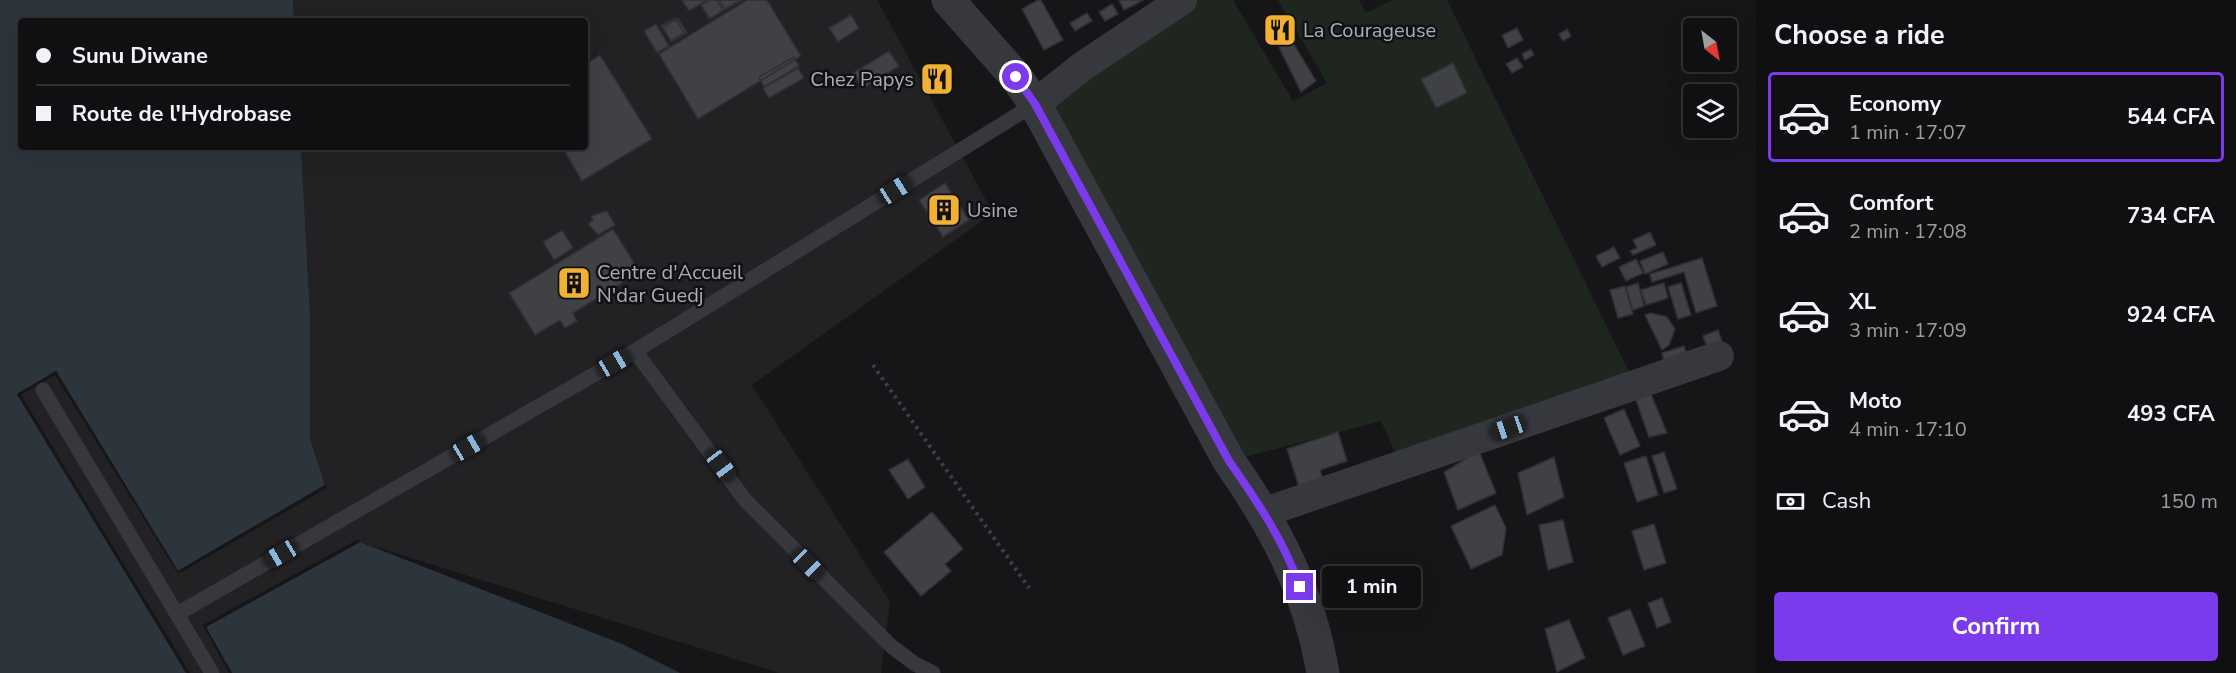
<!DOCTYPE html>
<html lang="en">
<head>
<meta charset="utf-8">
<style>
  :root { --surface:#101012; --page:#1e1e20; --text:#f1f3f6; --muted:#9c9d9f; --line:#303032; --accent:#7c3aed }
  body { margin:0; font-family:"Nunito Sans",sans-serif; background:var(--page); color:var(--text); height:100vh; display:flex; flex-direction:column; font-size:22px; white-space:nowrap }
  * { box-sizing:border-box; margin:0 }
  p { font-size:20px; color:var(--muted) }
  .icon { flex:none; width:33px; height:33px; fill:none; stroke:currentColor; stroke-width:2; stroke-linecap:round; stroke-linejoin:round }
  .map { position:relative; flex:1; overflow:hidden }
  .sheet { display:flex; flex-direction:column; background:var(--surface); width:480px }
  .sheet>* { flex:none }
  .guide { position:absolute; left:18px; top:18px; width:570px; height:132px; border-radius:6px; box-shadow:0 6px 24px #0002,0 0 0 2px var(--line); display:grid; align-content:center; height:132px; padding:0 18px; background:var(--surface) }
  .needle { width:39px; rotate:149deg }
  .buttons { position:absolute; left:1683px; top:18px; display:grid; gap:12px }
  .buttons a { display:grid; place-items:center; width:54px; height:54px; border-radius:6px; background:var(--surface); box-shadow:0 6px 24px #0002,0 0 0 2px var(--line); font-size:30px }
  .end { position:absolute; width:27px; height:27px; margin:-14px; border:8px solid #7c3aed; background:#fff; box-shadow:0 0 0 3px #fff }
  .from { border-radius:50% }
  .bubble { position:absolute; height:42px; border-radius:6px; background:var(--surface); box-shadow:0 6px 24px #0002,0 0 0 2px var(--line); font-size:20px; font-weight:700; line-height:42px; text-align:center }
  .car { position:absolute; width:18px; height:36px; margin:-18px -9px; border-radius:8px; box-shadow:0 0 4px 2px #0007; background:linear-gradient(#222 24%,#8ab4d8 0 40%,#222 0 76%,#8ab4d8 0 86%,#222 0) }
  .guide b { display:flex; align-items:center; gap:21px; height:57px; font-size:22px }
  .guide b+b { border-top:2px solid var(--line) }
  .guide i { width:15px; height:15px; background:var(--text) }
  ul { padding:0; list-style:none }
  li { display:flex; align-items:center; gap:18px; height:90px; margin:0 12px 9px; padding:0 6px; border:3px solid transparent; border-radius:6px }
  li div { flex:1 }
  li b { display:block; font-size:22px }
  li em { font-style:normal; font-weight:700 }
  li.on { border-color:var(--accent) }
  li>.icon { width:54px; height:54px; stroke-width:1.5 }
  h2 { padding:0 18px; font-size:27px; line-height:72px }
  .pay { display:flex; align-items:center; gap:15px; height:66px; padding:0 18px; font-size:22px }
  .pay p { margin-inline-start:auto }
  .cta { display:flex; gap:12px; margin-top:auto; padding:12px 18px }
  .cta a { flex:1; height:69px; border-radius:6px; background:var(--accent); color:#fff; font-size:24px; font-weight:700; line-height:69px; text-align:center }
  main { display:flex; flex:1; min-height:0 }
  .map>svg:first-child { display:block }
</style>
</head>
<body>
<main>
<div class="map">
<svg width="1756" height="673" viewBox="0 0 1756 673">
  <rect width="100%" height="100%" fill="#161618"/>
  <path fill="#222225" d="M293 0H877L993 213 752 385 890 602 881 673H779L360 542 206 627 232 673H187L17 394 56 371 179 571 325 485 310 439V314L301 147H585V21H294Z"/>
  <path fill="#1e261f" d="M1182 0H1233L1293 101 1327 83 1278 0H1359L1366 13 1392 0H1447L1635 384 1401 465 1381 421 1229 461 1035 104Z"/>
  <path fill="#2c353c" d="M0 0H293L294 21H21V147H301L310 314V439L325 485 178 571 56 371 17 394 187 673H0Z
    M360 542 622 644 680 673H232L205 627Z"/>
  <path fill="#161618" d="M56 371 178 571 325 485 327 488 178 574 55 375 21 395 190 673H186L17 394Z
    M358 539 360 542 206 627 232 673H229L203 625Z"/>
  <path fill="#404145" stroke="#303034" stroke-width="1.5" d="M682 0H707L689 11Z
    M709 0H717L723 10 710 19 701 5Z
    M709 0H742L709 19 701 5Z
    M719 0H738L739 1 725 9Z
    M747 0H767L801 56 698 119 659 54Z
    M1038 0H1041L1063 40 1044 50 1022 9Z
    M1119 0H1144L1124 10Z
    M1112 4 1118 14 1105 21 1099 12Z
    M1087 13 1092 21 1075 31 1070 23Z
    M851 15 859 28 838 42 829 28Z
    M1271 15 1285 38 1279 41 1265 18Z
    M675 18 684 33 671 41 661 26Z
    M678 18 687 33 671 42 663 27Z
    M656 24 669 46 657 53 644 31Z
    M1517 28 1523 40 1508 48 1502 35Z
    M1567 29 1571 36 1563 41 1559 34Z
    M1292 41 1316 81 1301 92 1279 47Z
    M1531 49 1534 55 1525 60 1522 54Z
    M889 51 899 66 863 89 853 73Z
    M600 55 652 139 582 181 562 147H585V65Z
    M794 57 799 66 764 87 759 77Z
    M1517 58 1523 67 1512 73 1506 64Z
    M1453 63 1467 93 1436 108 1421 79Z
    M798 68 804 78 769 98 763 88Z
    M945 183 969 220 943 237 919 200Z
    M607 211 615 225 598 235 588 224 593 220 591 216Z
    M613 229 640 272 573 313 577 321 565 328 560 320 535 335 509 293Z
    M562 230 573 248 554 260 543 242Z
    M1650 232 1656 245 1633 255 1630 251 1637 248 1633 240Z
    M1614 247 1620 258 1602 267 1596 256Z
    M1663 252 1668 264 1645 274 1640 261Z
    M1702 258 1717 306 1696 313 1684 272 1652 282 1650 274Z
    M1636 259 1643 273 1626 281 1619 267Z
    M1638 283 1644 306 1633 310 1626 287Z
    M1664 283 1668 298 1646 305 1641 290Z
    M1681 283 1691 315 1678 319 1668 287Z
    M1625 286 1633 314 1618 318 1610 290Z
    M1651 313 1667 317 1675 329 1669 345 1662 350 1645 315Z
    M1718 330 1725 350 1710 355 1703 336Z
    M1684 346 1688 358 1665 365 1662 353Z
    M1651 394 1667 433 1649 437 1635 397Z
    M1624 409 1640 446 1620 455 1604 418Z
    M1338 432 1347 461 1320 470 1324 482 1300 490 1287 449Z
    M1479 451 1496 493 1458 510 1444 472Z
    M1664 452 1677 489 1664 493 1652 456Z
    M1646 456 1658 495 1637 502 1624 463Z
    M1554 457 1564 497 1527 515 1518 473Z
    M908 459 925 487 908 499 889 470Z
    M1495 505 1506 528 1502 555 1471 569 1451 526Z
    M932 512 963 549 945 564 951 571 921 596 884 552Z
    M1563 520 1573 562 1548 570 1539 525Z
    M1654 524 1666 563 1644 570 1632 531Z
    M1662 598 1671 622 1657 628 1648 603Z
    M1630 609 1645 646 1623 655 1608 618Z
    M1569 620 1585 658 1557 672 1545 629Z"/>
  <g fill="none" stroke-linecap="round" stroke-linejoin="round">
    <path stroke="#3d3f44" stroke-width="4" stroke-dasharray="3 4.5" stroke-linecap="butt" d="M873 365 1029 588"/>
    <path stroke="#37383d" stroke-width="15" d="M635 351 745 500 891 646 915 664 933 673
      M43 390 212 673
      M177 614 635 351 1035 104"/>
    <path stroke="#37383d" stroke-width="30" d="M1035 104 1083 66 1182 0
      M1265 512 1719 356"/>
    <path stroke="#37383d" stroke-width="33" d="M948 0 1016 77 1035 104 1229 461C1276 528 1309 591 1323 673"/>
  </g>
  <g fill="none" stroke-linecap="round" stroke-linejoin="round">
    <path stroke="#7c3aed" stroke-width="8" d="M1016 77 1035 104 1229 461C1257 501 1284 541 1300 587"/>
  </g>
  <defs>
    <symbol id="restaurant-square" viewBox="-11 -11 22 22"><rect x="-9" y="-9" width="18" height="18" rx="4" fill="#f2b134" stroke="#111113"/><path d="M-5-6h1v4h1v-4h1v4h1v-4h1v5L-1.5 .5V6h-2V.5L-5-1ZM5-6V6H3V1.5H1.5Q1.5-4 5-6Z" fill="#111"/></symbol>
    <symbol id="building-square" viewBox="-11 -11 22 22"><rect x="-9" y="-9" width="18" height="18" rx="4" fill="#f2b134" stroke="#111113"/><path d="M-4-6H4V6H1V3H-1V6H-4ZM-2.5-4.3h1.7v1.8h-1.7ZM.8-4.3h1.7v1.8H.8ZM-2.5-1h1.7V.8h-1.7ZM.8-1h1.7V.8H.8Z" fill="#111"/></symbol>
  </defs>
  <g fill-rule="evenodd">
    <use href="#restaurant-square" x="1261" y="11" width="38" height="38"/>
    <use href="#restaurant-square" x="918" y="60" width="38" height="38"/>
    <use href="#building-square" x="925" y="191" width="38" height="38"/>
    <use href="#building-square" x="555" y="264" width="38" height="38"/>
  </g>
  <g text-anchor="middle" dominant-baseline="central" stroke-width="5" stroke-linejoin="round" paint-order="stroke">
    <g font-size="20" fill="#a8adb8" stroke="#111113" text-anchor="start">
      <text x="1303" y="30">La Courageuse</text>
      <text x="914" y="79" text-anchor="end">Chez Papys</text>
      <text x="967" y="210">Usine</text>
      <text x="597" y="272">Centre d'Accueil<tspan x="597" dy="23">N'dar Guedj</tspan></text>
    </g>
  </g>
</svg>
<div class="buttons">
<a><svg class="needle" viewBox="-14 -14 28 28"><path d="M0-13l5 13h-10z" fill="#e53935"/><path d="M0 13l5-13h-10z" fill="#9c9d9f"/></svg></a>
<a><svg class="icon" aria-label="layers" viewBox="0 0 24 24"><path d="M12 4l9 5-9 5-9-5zM3 14l9 5 9-5"/></svg></a>
</div>
<i class="end from" style="left:1016px;top:77px"></i>
<i class="end" style="left:1300px;top:587px"></i>
<div class="bubble" style="left:1322px;top:566px;width:99px">1 min</div>
<i class="car" style="left:895px;top:190px;rotate:58deg"></i>
<i class="car" style="left:614px;top:363px;rotate:60deg"></i>
<i class="car" style="left:1508px;top:428px;rotate:251deg"></i>
<i class="car" style="left:468px;top:447px;rotate:60deg"></i>
<i class="car" style="left:721px;top:465px;rotate:143deg"></i>
<i class="car" style="left:281px;top:554px;rotate:240deg"></i>
<i class="car" style="left:808px;top:564px;rotate:135deg"></i>
<div class="guide">
<b><i class="from"></i>Sunu Diwane</b>
<b><i></i>Route de l'Hydrobase</b>
</div>
</div>
<section class="sheet">
<h2>Choose a ride</h2>
<ul>
<li class="on"><svg class="icon" aria-label="car" viewBox="0 0 24 24"><path d="M5 17H2v-5l4-1 3-4h7l3 4 3 1v5h-3M9 17h6M6 11h13"/><circle cx="7" cy="17" r="2"/><circle cx="17" cy="17" r="2"/></svg><div><b>Economy</b><p>1 min · 17:07</p></div><em>544 CFA</em></li>
<li><svg class="icon" aria-label="car" viewBox="0 0 24 24"><path d="M5 17H2v-5l4-1 3-4h7l3 4 3 1v5h-3M9 17h6M6 11h13"/><circle cx="7" cy="17" r="2"/><circle cx="17" cy="17" r="2"/></svg><div><b>Comfort</b><p>2 min · 17:08</p></div><em>734 CFA</em></li>
<li><svg class="icon" aria-label="car" viewBox="0 0 24 24"><path d="M5 17H2v-5l4-1 3-4h7l3 4 3 1v5h-3M9 17h6M6 11h13"/><circle cx="7" cy="17" r="2"/><circle cx="17" cy="17" r="2"/></svg><div><b>XL</b><p>3 min · 17:09</p></div><em>924 CFA</em></li>
<li><svg class="icon" aria-label="car" viewBox="0 0 24 24"><path d="M5 17H2v-5l4-1 3-4h7l3 4 3 1v5h-3M9 17h6M6 11h13"/><circle cx="7" cy="17" r="2"/><circle cx="17" cy="17" r="2"/></svg><div><b>Moto</b><p>4 min · 17:10</p></div><em>493 CFA</em></li>
</ul>
<div class="pay"><svg class="icon" aria-label="cash" viewBox="0 0 24 24"><path d="M3 7h18v10H3z"/><circle cx="12" cy="12" r="2"/></svg>Cash<p>150 m</p></div>
<div class="cta"><a>Confirm</a></div>
</section>
</main>
</body>
</html>
